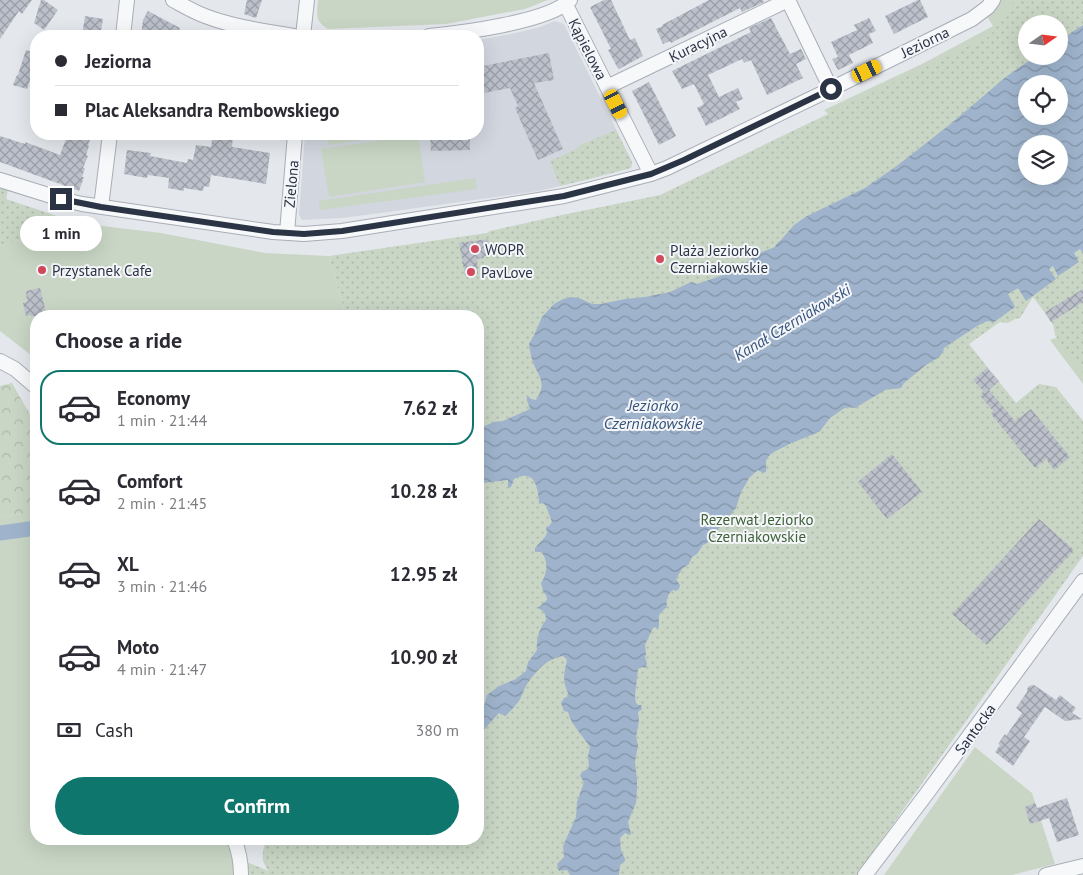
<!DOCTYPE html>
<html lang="en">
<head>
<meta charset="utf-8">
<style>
  :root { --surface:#fff; --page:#f7f7f7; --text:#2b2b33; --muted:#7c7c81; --line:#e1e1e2; --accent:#0f766e }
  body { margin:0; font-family:"PT Sans",sans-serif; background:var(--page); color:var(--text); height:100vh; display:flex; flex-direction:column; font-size:19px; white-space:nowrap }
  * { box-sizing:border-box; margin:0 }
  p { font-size:16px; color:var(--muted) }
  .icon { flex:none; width:28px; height:28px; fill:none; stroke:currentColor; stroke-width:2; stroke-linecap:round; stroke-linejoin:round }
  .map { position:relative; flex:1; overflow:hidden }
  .drawer { position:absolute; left:30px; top:310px; width:454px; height:535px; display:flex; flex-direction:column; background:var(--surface); border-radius:20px; box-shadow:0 5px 20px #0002 }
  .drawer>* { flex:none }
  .hud { position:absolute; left:30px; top:30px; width:454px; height:110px; border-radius:20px; box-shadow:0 5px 20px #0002; display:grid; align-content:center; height:110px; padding:0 25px; background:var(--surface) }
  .needle { width:32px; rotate:76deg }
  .controls { position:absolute; left:1018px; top:15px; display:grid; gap:10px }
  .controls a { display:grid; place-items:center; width:50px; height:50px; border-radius:50%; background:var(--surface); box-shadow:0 5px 20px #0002; font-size:25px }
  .end { position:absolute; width:22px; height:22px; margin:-11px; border:6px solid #2b3445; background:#fff; box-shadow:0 0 0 2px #fff }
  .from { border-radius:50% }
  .bubble { position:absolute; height:35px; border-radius:18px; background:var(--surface); box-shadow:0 5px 20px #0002; font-size:16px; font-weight:700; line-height:35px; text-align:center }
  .car { position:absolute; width:15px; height:30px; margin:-15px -8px; border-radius:6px; box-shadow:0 0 4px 1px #0007; background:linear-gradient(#f5c518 24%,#345 0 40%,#f5c518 0 76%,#345 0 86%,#f5c518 0) }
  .hud b { display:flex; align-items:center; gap:18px; height:48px; font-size:19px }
  .hud b+b { border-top:1px solid var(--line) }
  .hud i { width:12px; height:12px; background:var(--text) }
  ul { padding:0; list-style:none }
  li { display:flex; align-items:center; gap:15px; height:75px; margin:0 10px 8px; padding:0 15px; border:2px solid transparent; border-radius:20px }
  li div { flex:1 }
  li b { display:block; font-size:19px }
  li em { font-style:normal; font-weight:700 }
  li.active { border-color:var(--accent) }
  li>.icon { width:45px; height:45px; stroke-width:1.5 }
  h2 { padding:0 25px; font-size:22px; line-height:60px }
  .pay { display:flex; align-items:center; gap:12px; height:55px; padding:0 25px; font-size:19px }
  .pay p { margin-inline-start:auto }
  .cta { display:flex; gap:10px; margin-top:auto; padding:10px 25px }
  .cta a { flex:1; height:58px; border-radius:30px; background:var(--accent); color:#fff; font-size:20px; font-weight:700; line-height:58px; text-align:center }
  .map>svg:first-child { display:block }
</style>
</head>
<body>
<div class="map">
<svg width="1083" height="875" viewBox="0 0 1083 875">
  <defs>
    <pattern id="forest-crowns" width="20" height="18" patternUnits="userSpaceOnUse" patternTransform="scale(1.25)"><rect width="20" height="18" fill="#c9d6c5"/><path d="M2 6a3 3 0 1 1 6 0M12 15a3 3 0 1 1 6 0" fill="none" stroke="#adb8ab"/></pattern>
    <pattern id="park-dots" width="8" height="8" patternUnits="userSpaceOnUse" patternTransform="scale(1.25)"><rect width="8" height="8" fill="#c9d6c5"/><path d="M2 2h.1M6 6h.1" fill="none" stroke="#adb8ab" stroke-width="1.8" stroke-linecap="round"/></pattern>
    <pattern id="water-waves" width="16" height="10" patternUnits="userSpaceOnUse" patternTransform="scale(1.25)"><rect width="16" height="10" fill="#9fb4cc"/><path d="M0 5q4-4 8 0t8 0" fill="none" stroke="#8293a7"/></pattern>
    <pattern id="building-cross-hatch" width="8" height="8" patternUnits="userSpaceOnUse" patternTransform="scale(1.25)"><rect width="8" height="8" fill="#bbc0ca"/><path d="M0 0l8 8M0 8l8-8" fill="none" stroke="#989da6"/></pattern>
  </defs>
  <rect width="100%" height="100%" fill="#e4e7ec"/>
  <path fill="#d2d6de" d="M555 21 564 24 632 162 631 168 585 180 539 191 381 213 341 218 302 220 299 215 305 134H478V40L516 33 540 27Z"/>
  <path fill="#c9d6c5" d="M318 0H548L525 9 446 24 328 29C314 20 317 15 318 0Z
    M999 0H1048L1026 24 847 131 824 110 924 63 993 26 987 16Z
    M327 134H403L328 145Z
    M418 135 425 182 329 197 321 149Z
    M475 178 477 189 320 210 319 201Z
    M78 223 161 233 265 253 329 256 346 316H36V359L0 331V246Z
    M1068 334 1083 355V384L1050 340Z
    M36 512V839H226L233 854 235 875H0V517Z
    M975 747 1032 793 1055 864 1012 875H884Z"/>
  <path fill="url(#forest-crowns)" d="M12 383 36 425V512L0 517V386Z"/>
  <path fill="url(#park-dots)" fill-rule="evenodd" d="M1015 0H1083V373L1055 335 1053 324 1033 297 1020 318 1015 319 1008 323 1000 322 969 344 1016 403 1039 384 1056 387 1083 421V556L857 875H245L244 861 269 871C259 859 263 852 266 839H478V316H346L329 256 487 233 490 231 562 215 660 195 990 36ZM1026 24H1059V56H1026ZM1026 84H1059V116H1026ZM1026 144H1059V176H1026Z
    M616 130 632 162 631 168 585 180 560 186 550 161 579 148 578 146Z
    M0 188 8 190 6 199 78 223 0 246Z"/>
  <path fill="url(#water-waves)" fill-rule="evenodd" d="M1083 25V253L1080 249 1074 253 1079 262 1058 276 1053 266 1049 269 1056 279 1026 301 1018 288 1008 294 1015 307 994 322 987 321 977 326 944 348 943 352 939 357 926 365 904 383 901 388 885 390 855 408 847 407 843 409 830 418 820 431 814 434 789 444C783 449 770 451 767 459 765 462 767 468 766 472L763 473 758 470 749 478 746 484 741 492 736 508 707 543 703 545 697 554 692 557 689 564 682 569 676 579 680 585 679 589 676 591 673 590C667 594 666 601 667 607 653 618 662 618 658 630L655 627 653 628 645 645 646 654 645 657 647 663 646 668 642 667 638 669 635 696 636 703 638 705H641L642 709 638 712 639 721 636 737 638 745 635 762 637 779V790L636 803 628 822 631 834 629 835 625 833 620 838 621 850 625 859V861C618 865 620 868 619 875H570L567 870 559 871 557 864 564 857 563 846 576 817 577 802 584 782 580 776 582 772 589 768 588 756 590 747C582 735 572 726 568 712L564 711 561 703 564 698 567 697 568 693C562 679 564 675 567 660L563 656C547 658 534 673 526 686 523 691 522 696 519 701 515 706 510 712 505 716L499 713 478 736V713L484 706 487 695 499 686 516 679 526 671 528 662 537 650C536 639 539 629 546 620 546 614 544 611 538 608L547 600V597L543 591 541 583C547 575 549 560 541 552H535V548L545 537 547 533 546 527 549 526 552 522 546 506 543 503 539 504C539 496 537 476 526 476 522 475 517 478 514 479L511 487 508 488V480L483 483 479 486 478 485V426H485L494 422 503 421 528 410 530 408 527 401V395L531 399 536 400C546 384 541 380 534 365 531 358 530 351 529 344L535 333 542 317 554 304 563 299 571 297 579 298 592 304H601L625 299 645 297 670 292 691 282 697 284 723 275 740 267 757 254 775 247 777 243 781 240 794 225 807 216 865 188 898 165 948 126 1007 76 1036 56H1059V41ZM1026 84H1059V116H1026ZM1026 144H1059V176H1026Z"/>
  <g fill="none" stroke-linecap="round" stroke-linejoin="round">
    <path stroke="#9fb4cc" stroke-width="15" d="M0 533 36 528"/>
  </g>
  <path fill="url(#building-cross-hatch)" d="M0 0H32L22 14 19 11 0 39Z
    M41 0H44L58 10 44 30 34 23Z
    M247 0H262L256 18 244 14Z
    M604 0H611L630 40 635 38 643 56 619 69 616 65 608 50 611 49 590 7Z
    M709 0H763L764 2 742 12 740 8 671 43 670 41 663 44 656 29 663 26 662 25Z
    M918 0H920L928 17 894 34 885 16Z
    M148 11 180 28 177 36H141L143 20Z
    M85 16 103 19 100 36H82Z
    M771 18 790 54 801 49 806 59 796 64 803 78 767 95 751 60 744 63 742 59 708 75 719 97 738 88 743 99 736 102 740 109 706 126 697 108 704 104 694 84 682 89 672 71 751 32 749 28Z
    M869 18 876 31 869 34 873 43 849 55 853 63 838 70 832 59 838 57 831 42 857 30 854 25Z
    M26 50 36 53V79L31 77 27 89 13 85 17 75H18Z
    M549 53 554 80 534 83 563 149 538 160 515 108 518 106 510 88 478 94V67Z
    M649 82 676 136 659 145 632 91Z
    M68 134H92L88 145 89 146 86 155 88 156 83 168H85L82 177H84L79 191 0 162V136L25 144V142L60 155Z
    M213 134H233L232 147 270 153 266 184 211 175 209 187 204 186 203 191 184 188V191L168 188 169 178 148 175 147 178 124 174 127 150 151 153 150 156 187 163 188 159 193 160 196 145 211 147Z
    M430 134H470V150L431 151Z
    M488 239 490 255 484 256V258L477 259 478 274 465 275 459 243Z
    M40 288 47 316H31V315L26 316 23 303 27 302 26 291Z
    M1083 289V302L1051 322 1045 312Z
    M987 368 999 381 989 390 1015 421 1031 409 1070 457 1054 470 1046 459 1035 468 991 414 994 412 980 396 984 392 973 380Z
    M892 454 922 492 887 519 858 482Z
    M1039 519 1074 550 987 645 952 614Z
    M1034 685 1056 700 1060 695 1076 708 1072 713 1082 719 1065 721 1045 707 1024 737 1030 741 1013 766 995 752 1000 745 998 744 1005 734 1006 736 1022 713 1016 708 1027 692V689L1029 686Z
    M1067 798 1079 835 1057 842 1049 818 1030 824 1025 807 1035 803 1037 808Z"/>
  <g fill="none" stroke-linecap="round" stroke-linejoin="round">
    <defs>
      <path id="minor" d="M173 0C184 6 194 12 205 16 234 27 264 31 294 36
        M566 5 651 174
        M123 36 127 0
        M303 36 307 0
        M429 36C460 33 549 22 570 0
        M607 87 788 0 831 89
        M0 180 61 199 82 204 273 232 304 234 342 231 564 196 651 174 667 168 831 89 972 19 988 7 993 0
        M101 207 110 134
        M287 233 295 134
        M0 361 15 369 36 387
        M234 839C239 851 241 862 241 875
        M865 875 925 796 1083 581
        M1046 875 1083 866"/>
    </defs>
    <use href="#minor" stroke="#a9aeb7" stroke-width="16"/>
    <use href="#minor" stroke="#f7f8fa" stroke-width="14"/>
  </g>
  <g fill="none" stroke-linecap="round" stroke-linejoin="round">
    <path stroke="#2b3445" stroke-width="6" d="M61 199 101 207 273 232 304 234 342 231 564 196 651 174 684 160 831 89"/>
  </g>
  <g fill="#d1495b" stroke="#f4f6f9" stroke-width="2">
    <circle cx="475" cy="249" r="5"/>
    <circle cx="660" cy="259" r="5"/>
    <circle cx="42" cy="270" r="5"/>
    <circle cx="471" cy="272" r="5"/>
  </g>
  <g text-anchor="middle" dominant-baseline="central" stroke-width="4" stroke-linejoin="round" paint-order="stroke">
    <g font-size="15" fill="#2b3445" stroke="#f4f6f9">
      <text transform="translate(925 42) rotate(-26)">Jeziorna</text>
      <text transform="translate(698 44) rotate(-26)">Kuracyjna</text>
      <text transform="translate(588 49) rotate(63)">Kąpielowa</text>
      <text transform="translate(291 184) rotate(-85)">Zielona</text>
      <text transform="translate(975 729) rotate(-54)">Santocka</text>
    </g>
    <g font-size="15" fill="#2b3445" stroke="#f4f6f9" text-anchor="start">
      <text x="485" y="249">WOPR</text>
      <text x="670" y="250">Plaża Jeziorko<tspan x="670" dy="17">Czerniakowskie</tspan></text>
      <text x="52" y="270">Przystanek Cafe</text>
      <text x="481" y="272">PavLove</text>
    </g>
    <g font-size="15" fill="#3f6138" stroke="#f4f6f9">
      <text x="757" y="519">Rezerwat Jeziorko<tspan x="757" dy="17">Czerniakowskie</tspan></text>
    </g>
    <g font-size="16" font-style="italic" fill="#34527a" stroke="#f4f6f9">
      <text transform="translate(792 322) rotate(-31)">Kanał Czerniakowski</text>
      <text x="653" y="405">Jeziorko<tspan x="653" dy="18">Czerniakowskie</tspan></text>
    </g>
  </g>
</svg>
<div class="controls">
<a><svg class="needle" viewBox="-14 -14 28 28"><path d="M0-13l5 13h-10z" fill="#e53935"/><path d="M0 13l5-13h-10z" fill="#7c7c81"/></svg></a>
<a><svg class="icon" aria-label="locate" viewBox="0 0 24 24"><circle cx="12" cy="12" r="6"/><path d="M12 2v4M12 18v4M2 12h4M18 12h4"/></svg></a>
<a><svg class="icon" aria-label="layers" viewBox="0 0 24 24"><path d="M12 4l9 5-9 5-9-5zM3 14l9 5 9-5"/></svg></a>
</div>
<i class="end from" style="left:831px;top:89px"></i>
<i class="end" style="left:61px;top:199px"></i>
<div class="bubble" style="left:20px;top:216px;width:82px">1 min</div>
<i class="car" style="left:867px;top:71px;rotate:64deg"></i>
<i class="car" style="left:616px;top:104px;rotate:153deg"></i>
<div class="hud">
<b><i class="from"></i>Jeziorna</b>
<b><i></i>Plac Aleksandra Rembowskiego</b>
</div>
<section class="drawer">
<h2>Choose a ride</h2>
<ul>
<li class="active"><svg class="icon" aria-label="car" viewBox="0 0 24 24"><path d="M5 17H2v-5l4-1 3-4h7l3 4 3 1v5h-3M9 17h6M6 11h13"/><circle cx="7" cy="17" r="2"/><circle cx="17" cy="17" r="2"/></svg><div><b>Economy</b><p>1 min · 21:44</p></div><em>7.62 zł</em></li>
<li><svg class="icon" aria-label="car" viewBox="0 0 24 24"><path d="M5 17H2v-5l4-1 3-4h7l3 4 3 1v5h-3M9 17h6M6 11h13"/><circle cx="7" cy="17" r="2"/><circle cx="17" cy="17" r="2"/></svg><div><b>Comfort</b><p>2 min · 21:45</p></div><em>10.28 zł</em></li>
<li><svg class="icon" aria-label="car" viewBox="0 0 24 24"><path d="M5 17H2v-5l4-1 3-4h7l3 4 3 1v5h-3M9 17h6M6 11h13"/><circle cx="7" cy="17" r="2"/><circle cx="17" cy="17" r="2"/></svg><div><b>XL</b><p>3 min · 21:46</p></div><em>12.95 zł</em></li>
<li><svg class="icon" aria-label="car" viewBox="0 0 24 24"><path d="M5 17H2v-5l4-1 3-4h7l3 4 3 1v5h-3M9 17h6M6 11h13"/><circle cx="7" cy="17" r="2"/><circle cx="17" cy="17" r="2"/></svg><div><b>Moto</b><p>4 min · 21:47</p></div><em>10.90 zł</em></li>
</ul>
<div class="pay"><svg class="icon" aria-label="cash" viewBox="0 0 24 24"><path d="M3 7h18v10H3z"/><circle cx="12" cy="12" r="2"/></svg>Cash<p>380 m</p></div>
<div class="cta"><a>Confirm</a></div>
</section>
</div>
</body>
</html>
